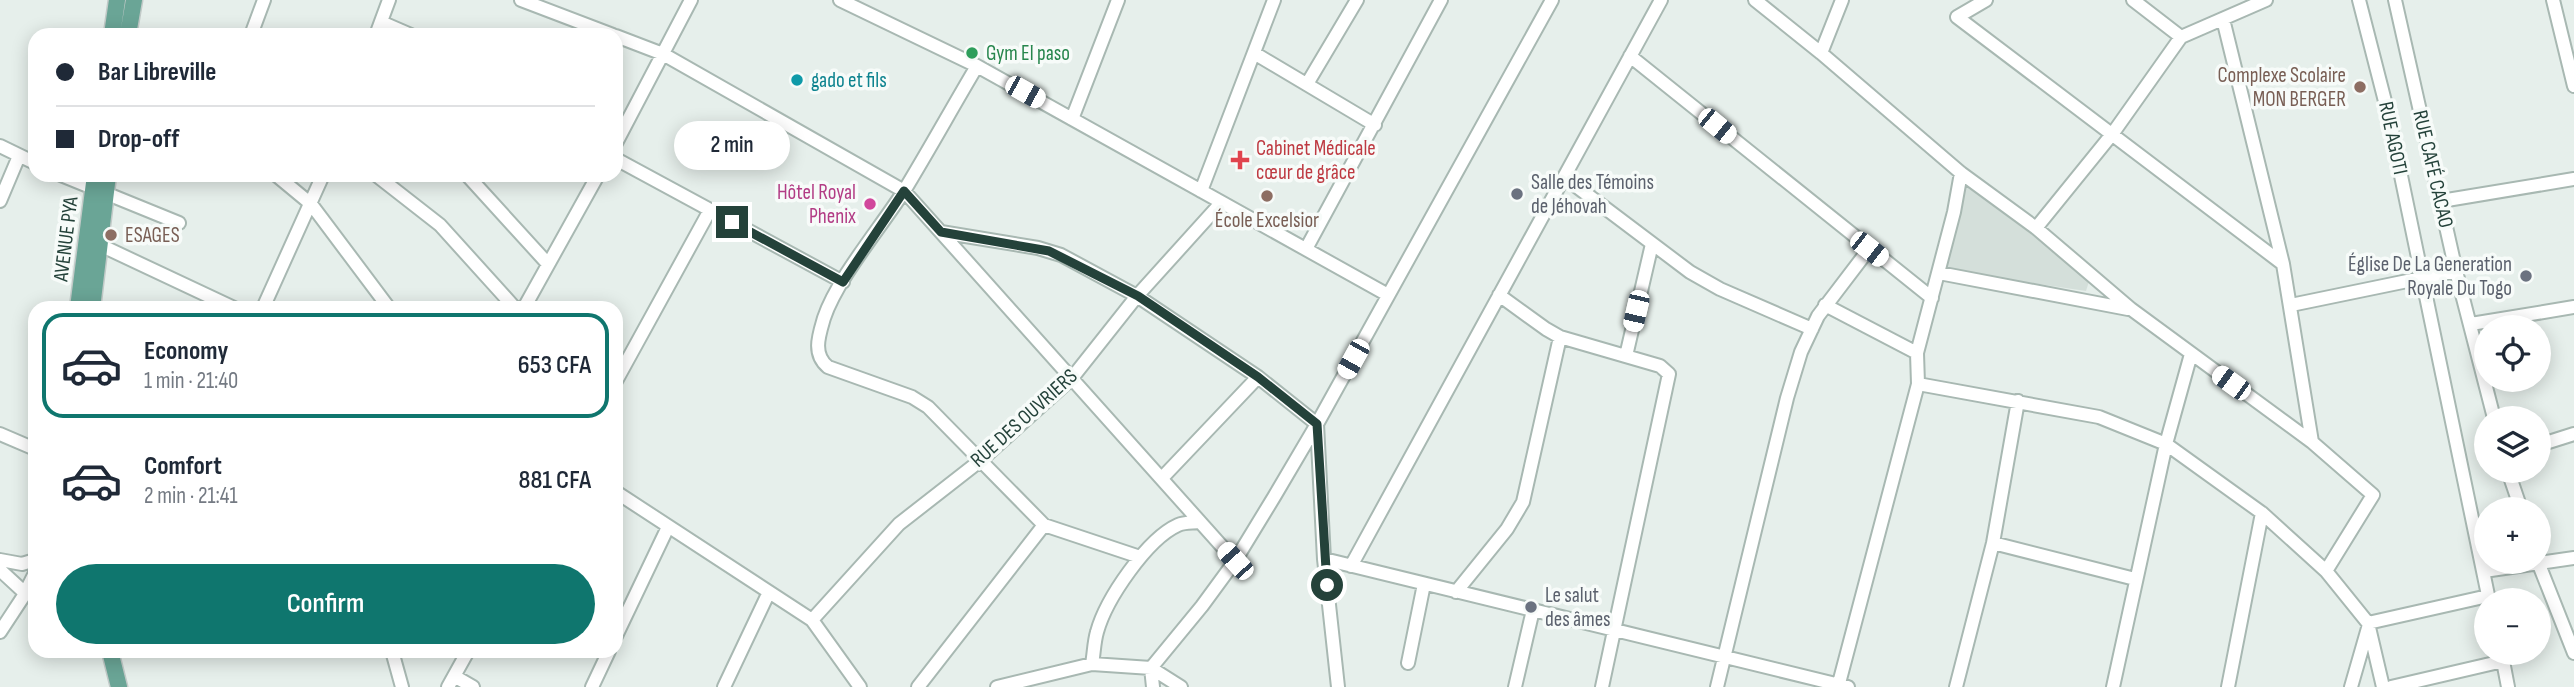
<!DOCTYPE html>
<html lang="en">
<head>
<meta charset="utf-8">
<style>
  :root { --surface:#fff; --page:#f6f6f7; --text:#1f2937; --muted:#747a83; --line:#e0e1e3; --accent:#0f766e }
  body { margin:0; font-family:"Sofia Sans Condensed",sans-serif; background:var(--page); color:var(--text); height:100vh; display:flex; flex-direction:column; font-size:26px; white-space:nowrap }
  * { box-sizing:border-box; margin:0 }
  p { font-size:23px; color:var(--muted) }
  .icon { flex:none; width:38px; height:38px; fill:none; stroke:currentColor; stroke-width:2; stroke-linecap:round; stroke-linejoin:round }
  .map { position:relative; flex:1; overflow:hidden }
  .side { position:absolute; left:28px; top:301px; width:595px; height:357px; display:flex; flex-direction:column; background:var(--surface); border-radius:21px; box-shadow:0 4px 18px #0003 }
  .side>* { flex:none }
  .hud { position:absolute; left:28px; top:28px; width:595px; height:154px; border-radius:21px; box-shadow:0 4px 18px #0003; display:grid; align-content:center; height:154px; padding:0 28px; background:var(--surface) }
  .fabs { position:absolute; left:2474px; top:315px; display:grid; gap:14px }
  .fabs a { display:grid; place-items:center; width:77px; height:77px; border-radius:50%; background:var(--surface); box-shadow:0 4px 18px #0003; font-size:35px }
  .end { position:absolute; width:32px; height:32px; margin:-16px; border:9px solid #24423a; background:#fff; box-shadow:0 0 0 4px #fff }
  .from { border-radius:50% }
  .bubble { position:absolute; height:49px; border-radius:24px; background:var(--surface); box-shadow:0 4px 18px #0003; font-size:23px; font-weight:600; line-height:49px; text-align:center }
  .car { position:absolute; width:21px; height:42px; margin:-21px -10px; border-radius:9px; box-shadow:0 0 5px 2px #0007; background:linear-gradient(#fff 24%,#345 0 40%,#fff 0 76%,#345 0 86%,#fff 0) }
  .hud b { display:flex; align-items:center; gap:24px; height:66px; font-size:26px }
  .hud b+b { border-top:2px solid var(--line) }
  .hud i { width:18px; height:18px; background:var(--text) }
  ul { padding:12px 0 0; list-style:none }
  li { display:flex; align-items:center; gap:21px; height:105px; margin:0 14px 10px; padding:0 14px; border:4px solid transparent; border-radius:21px }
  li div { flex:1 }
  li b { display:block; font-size:26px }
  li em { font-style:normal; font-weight:600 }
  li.selected { border-color:var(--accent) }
  li>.icon { width:63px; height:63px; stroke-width:1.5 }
  .button { display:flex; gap:14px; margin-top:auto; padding:14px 28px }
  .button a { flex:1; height:80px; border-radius:42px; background:var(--accent); color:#fff; font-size:28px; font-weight:600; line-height:80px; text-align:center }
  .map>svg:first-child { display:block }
</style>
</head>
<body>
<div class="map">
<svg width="2574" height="687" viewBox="0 0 2574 687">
  <rect width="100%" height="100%" fill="#e6efeb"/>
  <path fill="#d4dfda" d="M1965 185 2090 278 2086 291 1944 270Z"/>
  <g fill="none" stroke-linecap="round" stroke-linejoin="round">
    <defs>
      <path id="minor" d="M521 0 613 35
        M840 0 977 66 1388 295
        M1755 0 1821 53 1961 173 2036 228 2131 309 2312 442 2373 495 2326 571
        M1986 0 1957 17 2283 264
        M2133 0 2181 37
        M2359 0 2388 113 2489 600
        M2395 0 2456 271 2494 418
        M2553 0 2574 86
        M2223 19 2283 264 2312 442
        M381 22 411 35
        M251 35 264 0
        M376 35 389 0
        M616 36 663 54 904 191 1235 561
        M1254 53 1375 125
        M1821 53 1842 0
        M1630 56 1932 298
        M977 66C952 108 929 150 904 191 881 227 837 279 824 318 819 335 812 354 828 367L912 397 928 407 1044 525
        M1307 84 1357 0
        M1072 119 1118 0
        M616 143 691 0
        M0 146 35 163
        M616 159 843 282
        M61 175 179 223
        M276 175 311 204 389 308
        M376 175 440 225 515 308
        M467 175 548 264
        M1564 177 1690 272 1720 289 1812 329
        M1201 191 1274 0
        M0 201 19 156
        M2441 201 2574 179
        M2036 228 2113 133 2181 37 2266 0
        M941 232 1038 248 1061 255 1137 296 1258 377 1317 424 1324 559 1338 687
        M100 245 234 308
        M1306 249 1441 0
        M1939 273 2128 309
        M1499 295 1546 329 1560 337 1660 366 1669 374 1602 687
        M1825 305 1917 353
        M2291 305 2456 271
        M263 308 323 175
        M524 308 598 175
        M2471 324 2574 307
        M1626 356 1652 244
        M616 381 710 210
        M1918 384 2099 417 2166 444 2262 513 2326 571 2368 623 2383 687
        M0 434 35 449
        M2539 445 2574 434
        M2508 471 2521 509
        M1162 478 1258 377
        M616 492 812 620 860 687
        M1993 543 2135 579
        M1324 559 1848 687
        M0 560 22 564 35 560
        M2538 562 2574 653
        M1351 566 1661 0
        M0 570 25 593
        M2484 571 2574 558
        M1456 592 1507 529 1523 502 1560 337
        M812 620 899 524 981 460 1072 378 1137 296 1221 203
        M2368 623 2488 596
        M0 632 23 597 35 573
        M616 636 668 527
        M392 651 402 687
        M1408 663 1424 584
        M1092 664C1094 653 1094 642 1097 632 1106 599 1147 539 1178 525 1185 522 1192 523 1200 522
        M454 676 473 687
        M448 687 468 651
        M592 687 609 651
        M724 687 769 592
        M918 687 1044 525 1140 557
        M997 687 1092 664 1151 668 1153 687
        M1181 687 1151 668 1202 606 1235 561 1274 497 1317 424 1552 0
        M1515 687 1533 610
        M1717 687 1787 398 1801 352 1818 316 1869 249
        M1838 687 1918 384 1917 353 1954 212 1961 173
        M1956 687 1993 543 2018 401
        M2113 687 2166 444 2191 354
        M2228 687 2262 513
        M2351 687 2368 628
        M2391 687 2503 661 2508 687"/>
      <path id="major" d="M112 35 117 0
        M128 35 134 0
        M78 308 95 175
        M92 308 108 175
        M110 651 119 687"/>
    </defs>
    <use href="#minor" stroke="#a8b8b2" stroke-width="16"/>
    <use href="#major" stroke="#c2cac8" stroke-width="19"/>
    <use href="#minor" stroke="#fff" stroke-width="12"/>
    <use href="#major" stroke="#6aa596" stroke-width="16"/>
  </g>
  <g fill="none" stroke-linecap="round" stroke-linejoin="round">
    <path stroke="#24423a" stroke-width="9" d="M732 222 843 282 904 191 941 232 1049 251 1138 296 1258 377 1317 424 1327 585"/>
  </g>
  <circle fill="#2e9e5b" stroke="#f7fbf9" stroke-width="2.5" cx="972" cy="53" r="7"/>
  <circle fill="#0f9aa8" stroke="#f7fbf9" stroke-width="2.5" cx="797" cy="80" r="7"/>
  <g fill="#8d6e63" stroke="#f7fbf9" stroke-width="2.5">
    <circle cx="2360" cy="87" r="7"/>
    <circle cx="1267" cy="196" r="7"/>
    <circle cx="111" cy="235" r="7"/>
  </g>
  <path fill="#e0444e" stroke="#f7fbf9" stroke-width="2.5" d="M1236.5 149.5h7v7h7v7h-7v7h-7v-7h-7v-7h7z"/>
  <g fill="#6b7280" stroke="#f7fbf9" stroke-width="2.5">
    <circle cx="1517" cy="194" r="7"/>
    <circle cx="2526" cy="276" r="7"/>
    <circle cx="1531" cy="607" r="7"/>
  </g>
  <circle fill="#d1479c" stroke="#f7fbf9" stroke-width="2.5" cx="870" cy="204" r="7"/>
  <g text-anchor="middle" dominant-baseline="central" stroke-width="7" stroke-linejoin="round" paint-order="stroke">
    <g font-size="21" fill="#27864d" stroke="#f7fbf9" text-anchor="start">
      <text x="986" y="53">Gym El paso</text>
    </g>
    <g font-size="21" fill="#785e54" stroke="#f7fbf9" text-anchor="end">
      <text x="2346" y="75">Complexe Scolaire<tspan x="2346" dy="24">MON BERGER</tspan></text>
      <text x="1267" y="220" text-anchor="middle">École Excelsior</text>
      <text x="125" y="235" text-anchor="start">ESAGES</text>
    </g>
    <g font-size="21" fill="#0d838f" stroke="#f7fbf9" text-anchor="start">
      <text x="811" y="80">gado et fils</text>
    </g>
    <g font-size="21" fill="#24423a" stroke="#f7fbf9">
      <text transform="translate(2393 138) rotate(78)">RUE AGOTI</text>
      <text transform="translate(2433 169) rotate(77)">RUE CAFÉ CACAO</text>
      <text transform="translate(66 239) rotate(-83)">AVENUE PYA</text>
      <text transform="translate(1024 418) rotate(-42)">RUE DES OUVRIERS</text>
    </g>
    <g font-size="21" fill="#be3a42" stroke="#f7fbf9" text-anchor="start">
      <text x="1256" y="148">Cabinet Médicale<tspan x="1256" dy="24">cœur de grâce</tspan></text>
    </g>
    <g font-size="21" fill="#5b616d" stroke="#f7fbf9" text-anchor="start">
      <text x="1531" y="182">Salle des Témoins<tspan x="1531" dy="24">de Jéhovah</tspan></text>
      <text x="2512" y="264" text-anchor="end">Église De La Generation<tspan x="2512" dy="24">Royale Du Togo</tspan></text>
      <text x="1545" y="595">Le salut<tspan x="1545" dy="24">des âmes</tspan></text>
    </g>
    <g font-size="21" fill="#b23c85" stroke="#f7fbf9" text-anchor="end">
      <text x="856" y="192">Hôtel Royal<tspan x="856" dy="24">Phenix</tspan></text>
    </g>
  </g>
</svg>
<div class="fabs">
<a><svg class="icon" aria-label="locate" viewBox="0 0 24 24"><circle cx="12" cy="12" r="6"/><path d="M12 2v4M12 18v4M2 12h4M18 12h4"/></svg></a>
<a><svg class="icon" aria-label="layers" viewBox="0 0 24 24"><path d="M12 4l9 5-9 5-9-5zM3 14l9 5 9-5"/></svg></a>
<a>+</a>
<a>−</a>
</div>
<i class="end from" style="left:1327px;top:585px"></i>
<i class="end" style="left:732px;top:222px"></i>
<div class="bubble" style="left:674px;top:121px;width:116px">2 min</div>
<i class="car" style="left:1025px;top:92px;rotate:119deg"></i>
<i class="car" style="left:1717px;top:126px;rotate:129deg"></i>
<i class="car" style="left:1869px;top:249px;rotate:128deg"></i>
<i class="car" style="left:1636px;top:311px;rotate:193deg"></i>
<i class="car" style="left:1353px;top:359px;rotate:209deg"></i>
<i class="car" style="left:2231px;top:383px;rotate:306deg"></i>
<i class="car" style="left:1235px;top:561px;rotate:318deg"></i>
<div class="hud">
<b><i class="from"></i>Bar Libreville</b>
<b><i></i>Drop-off</b>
</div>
<section class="side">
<ul>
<li class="selected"><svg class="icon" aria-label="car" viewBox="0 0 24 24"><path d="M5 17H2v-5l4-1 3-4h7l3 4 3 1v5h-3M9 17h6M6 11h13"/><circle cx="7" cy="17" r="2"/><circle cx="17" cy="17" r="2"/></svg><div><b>Economy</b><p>1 min · 21:40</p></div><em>653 CFA</em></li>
<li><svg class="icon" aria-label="car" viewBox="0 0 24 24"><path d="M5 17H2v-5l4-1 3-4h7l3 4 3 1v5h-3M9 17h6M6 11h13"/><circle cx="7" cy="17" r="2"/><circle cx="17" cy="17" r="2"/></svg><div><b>Comfort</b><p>2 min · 21:41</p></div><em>881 CFA</em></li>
</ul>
<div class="button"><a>Confirm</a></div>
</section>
</div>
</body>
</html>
